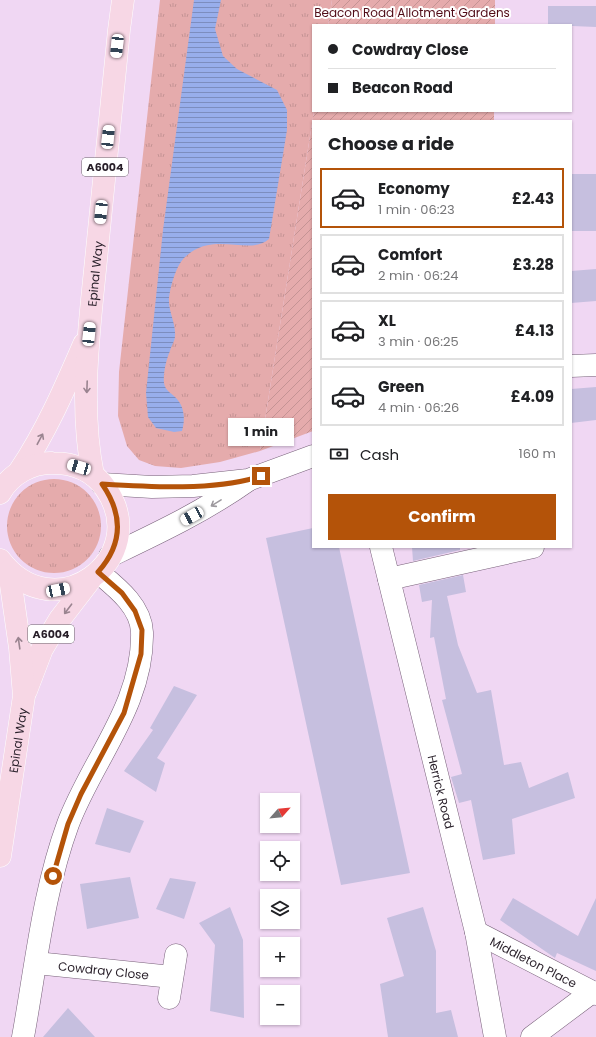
<!DOCTYPE html>
<html lang="en">
<head>
<meta charset="utf-8">
<style>
  :root { --surface:#fff; --page:#f2f2f2; --text:#202124; --muted:#757577; --line:#e0e0e0; --accent:#b45309 }
  body { margin:0; font-family:Poppins,sans-serif; background:var(--page); color:var(--text); height:100vh; display:flex; flex-direction:column; font-size:15px; white-space:nowrap }
  * { box-sizing:border-box; margin:0 }
  p { font-size:13px; color:var(--muted) }
  .icon { flex:none; width:22px; height:22px; fill:none; stroke:currentColor; stroke-width:2; stroke-linecap:round; stroke-linejoin:round }
  .map { position:relative; flex:1; overflow:hidden }
  .details { position:absolute; left:312px; top:120px; width:260px; height:428px; display:flex; flex-direction:column; background:var(--surface); border-radius:0px; box-shadow:0 1px 3px #0004 }
  .details>* { flex:none }
  .banner { position:absolute; left:312px; top:24px; width:260px; height:88px; border-radius:0px; box-shadow:0 1px 3px #0004; display:grid; align-content:center; height:88px; padding:0 16px; background:var(--surface) }
  .needle { width:26px; rotate:63deg }
  .controls { position:absolute; left:260px; top:793px; display:grid; gap:8px }
  .controls a { display:grid; place-items:center; width:40px; height:40px; border-radius:0px; background:var(--surface); box-shadow:0 1px 3px #0004; font-size:20px }
  .end { position:absolute; width:18px; height:18px; margin:-9px; border:5px solid #b45309; background:#fff; box-shadow:0 0 0 2px #fff }
  .from { border-radius:50% }
  .bubble { position:absolute; height:28px; border-radius:0px; background:var(--surface); box-shadow:0 1px 3px #0004; font-size:13px; font-weight:700; line-height:28px; text-align:center }
  .car { position:absolute; width:12px; height:24px; margin:-12px -6px; border-radius:5px; box-shadow:0 0 3px 1px #0007; background:linear-gradient(#fff 24%,#345 0 40%,#fff 0 76%,#345 0 86%,#fff 0) }
  .banner b { display:flex; align-items:center; gap:14px; height:38px; font-size:15px }
  .banner b+b { border-top:1px solid var(--line) }
  .banner i { width:10px; height:10px; background:var(--text) }
  ul { padding:0; list-style:none }
  li { display:flex; align-items:center; gap:12px; height:60px; margin:0 8px 6px; padding:0 8px; border:2px solid var(--line); border-radius:0px }
  li div { flex:1 }
  li b { display:block; font-size:15px }
  li em { font-style:normal; font-weight:700 }
  li.selected { border-color:var(--accent) }
  li>.icon { width:36px; height:36px; stroke-width:1.5 }
  h2 { padding:0 16px; font-size:18px; line-height:48px }
  .pay { display:flex; align-items:center; gap:10px; height:44px; padding:0 16px; font-size:15px }
  .pay p { margin-inline-start:auto }
  .action { display:flex; gap:8px; margin-top:auto; padding:8px 16px }
  .action a { flex:1; height:46px; border-radius:0px; background:var(--accent); color:#fff; font-size:16px; font-weight:700; line-height:46px; text-align:center }
  .map>svg:first-child { display:block }
</style>
</head>
<body>
<div class="map">
<svg width="596" height="1037" viewBox="0 0 596 1037">
  <defs>
    <pattern id="grass-tufts" width="24" height="20" patternUnits="userSpaceOnUse"><rect width="24" height="20" fill="#e5abac"/><path d="M3 7l-1-3M5 7V3M7 7l1-3M15 17l-1-3M17 17v-4M19 17l1-3" fill="none" stroke="#c49394"/></pattern>
    <pattern id="garden-furrows" width="10" height="10" patternUnits="userSpaceOnUse"><rect width="10" height="10" fill="#e5abac"/><path d="M-1 1l2-2M0 10L10 0M9 11l2-2" fill="none" stroke="#c49394"/></pattern>
    <pattern id="water-rules" width="6" height="5" patternUnits="userSpaceOnUse"><rect width="6" height="5" fill="#98aeec"/><path d="M0 2.5h6" fill="none" stroke="#7c8dbf"/></pattern>
  </defs>
  <rect width="100%" height="100%" fill="#f0d7f3"/>
  <path fill="url(#grass-tufts)" d="M160 0H332L328 25H313L314 111 260 451 220 462 181 468 155 466 139 460 127 446 118 416 119 372Z
    M7 526a47 47 0 1 1 94 0a47 47 0 1 1-94 0Z"/>
  <path fill="url(#garden-furrows)" d="M332 0H495V25H328Z
    M314 111H494V121H313V431L260 451Z"/>
  <path fill="url(#water-rules)" d="M194 0H221L215 29 223 56 237 69 277 90 287 110V130L269 239C249 257 213 229 184 258 176 266 169 290 169 301 169 313 176 324 175 336 175 341 171 346 170 351 166 360 163 374 164 383 165 391 173 394 177 399 185 408 185 421 182 431L174 432 156 428 148 417 146 393 163 230Z"/>
  <path fill="#c6bfdf" d="M548 6H596V27L548 25Z
    M571 174H596V231H571Z
    M596 269V301L571 303V271Z
    M596 387V420L571 423V389Z
    M313 528V547H339L410 873 341 885 266 538Z
    M412 547H460V550L413 561Z
    M463 575 466 592 447 596 458 645 477 693 491 690 504 765 521 762 529 788 568 772 575 798 512 819 515 854 483 860 471 800 459 803 451 777 462 774 442 700 446 699 434 637 430 638 432 600 422 602 419 585Z
    M174 686 197 695 157 758 165 763 156 792 124 771 153 730 150 728Z
    M107 808 144 821 130 853 95 844Z
    M130 877 139 918 87 929 80 884Z
    M170 878 196 882 184 919 156 909Z
    M513 898 578 936 596 898V971L557 953 555 958 500 920Z
    M230 907 243 940 244 1018 210 1011 215 945 199 923Z
    M423 907 436 951V1013L451 1010 458 1037H388L380 984 404 976 387 918Z
    M68 1008 95 1037H43Z"/>
  <g fill="none" stroke-linecap="round" stroke-linejoin="round">
    <defs>
      <g id="minor">
        <path d="M571 366 596 365"/>
        <path d="M102 484 152 487 193 486 248 480 313 456"/>
        <path id="s1" d="M381 547 476 932 495 1037"/>
        <path d="M110 556C158 533 203 512 247 481"/>
        <path d="M389 579 533 547"/>
        <path id="s2" d="M476 932 596 994"/>
        <path id="s3" d="M36 963 172 977"/>
        <path d="M169 998 176 955"/>
        <path d="M23 1037C36 966 43 892 68 824 92 760 144 704 142 632 141 606 116 587 98 572"/>
        <path d="M532 1037 592 992"/>
      </g>
      <g id="major">
        <path d="M19 472C46 432 65 388 84 344"/>
        <path id="s4" d="M93 475C79 405 89 331 96 260 104 184 111 107 119 30L123 0"/>
        <path d="M0 493C10 474 33 462 53 463 74 463 94 471 106 489 153 558 55 632 0 560"/>
        <path d="M26 691 42 649 60 619 90 580"/>
        <path id="s5" d="M0 856 24 696 20 648 9 571"/>
      </g>
    </defs>
    <use href="#minor" stroke="#776179" stroke-width="23"/>
    <use href="#major" stroke="#fff" stroke-width="23"/>
    <use href="#minor" stroke="#fff" stroke-width="22"/>
    <use href="#major" stroke="#f7d7e5" stroke-width="22"/>
  </g>
  <defs><path id="oneway-shaft" d="M-6 0H5M1.5-3L5.5 0L1.5 3" fill="none" stroke-width="1.6" stroke-linecap="round" stroke-linejoin="round"/></defs>
  <g stroke="#9a8490">
    <use href="#oneway-shaft" transform="translate(87 387) rotate(92)"/>
    <use href="#oneway-shaft" transform="translate(40 439) rotate(-62)"/>
    <use href="#oneway-shaft" transform="translate(68 609) rotate(127)"/>
    <use href="#oneway-shaft" transform="translate(19 643) rotate(-98)"/>
  </g>
  <use stroke="#9e9a9f" href="#oneway-shaft" transform="translate(216 503) rotate(148)"/>
  <g fill="none" stroke-linecap="round" stroke-linejoin="round">
    <path stroke="#b45309" stroke-width="5" d="M53 876 68 824 81 794 124 713 141 654 142 630 135 611 122 593 98 572C123 544 123 514 102 484 150 487 216 491 261 476"/>
  </g>
  <g text-anchor="middle" dominant-baseline="central" stroke-width="4" stroke-linejoin="round" paint-order="stroke">
    <g fill="#fff" stroke="#686269" stroke-width="1">
      <rect x="82" y="158" width="46" height="18" rx="3"/>
      <rect x="28" y="625" width="46" height="18" rx="3"/>
    </g>
    <g font-size="11" font-weight="bold" fill="#281f29">
      <text x="105" y="167">A6004</text>
      <text x="51" y="634">A6004</text>
    </g>
    <g font-size="12" fill="#510c17" stroke="#fff">
      <text x="412" y="12">Beacon Road Allotment Gardens</text>
    </g>
    <g font-size="12" fill="#281f29" stroke="#fff">
      <text stroke="none"><textPath href="#s4" startOffset="202">Epinal Way</textPath></text>
      <text stroke="none"><textPath href="#s5" startOffset="117">Epinal Way</textPath></text>
      <text stroke="none"><textPath href="#s1" startOffset="252">Herrick Road</textPath></text>
      <text stroke="none"><textPath href="#s2" startOffset="65">Middleton Place</textPath></text>
      <text stroke="none"><textPath href="#s3" startOffset="68">Cowdray Close</textPath></text>
    </g>
  </g>
</svg>
<div class="controls">
<a><svg class="needle" viewBox="-14 -14 28 28"><path d="M0-13l5 13h-10z" fill="#e53935"/><path d="M0 13l5-13h-10z" fill="#757577"/></svg></a>
<a><svg class="icon" aria-label="locate" viewBox="0 0 24 24"><circle cx="12" cy="12" r="6"/><path d="M12 2v4M12 18v4M2 12h4M18 12h4"/></svg></a>
<a><svg class="icon" aria-label="layers" viewBox="0 0 24 24"><path d="M12 4l9 5-9 5-9-5zM3 14l9 5 9-5"/></svg></a>
<a>+</a>
<a>−</a>
</div>
<i class="end from" style="left:53px;top:876px"></i>
<i class="end" style="left:261px;top:476px"></i>
<div class="bubble" style="left:228px;top:418px;width:66px">1 min</div>
<i class="car" style="left:117px;top:46px;rotate:186deg"></i>
<i class="car" style="left:108px;top:137px;rotate:6deg"></i>
<i class="car" style="left:101px;top:212px;rotate:186deg"></i>
<i class="car" style="left:89px;top:334px;rotate:6deg"></i>
<i class="car" style="left:79px;top:467px;rotate:286deg"></i>
<i class="car" style="left:192px;top:516px;rotate:241deg"></i>
<i class="car" style="left:58px;top:590px;rotate:78deg"></i>
<div class="banner">
<b><i class="from"></i>Cowdray Close</b>
<b><i></i>Beacon Road</b>
</div>
<section class="details">
<h2>Choose a ride</h2>
<ul>
<li class="selected"><svg class="icon" aria-label="car" viewBox="0 0 24 24"><path d="M5 17H2v-5l4-1 3-4h7l3 4 3 1v5h-3M9 17h6M6 11h13"/><circle cx="7" cy="17" r="2"/><circle cx="17" cy="17" r="2"/></svg><div><b>Economy</b><p>1 min · 06:23</p></div><em>£2.43</em></li>
<li><svg class="icon" aria-label="car" viewBox="0 0 24 24"><path d="M5 17H2v-5l4-1 3-4h7l3 4 3 1v5h-3M9 17h6M6 11h13"/><circle cx="7" cy="17" r="2"/><circle cx="17" cy="17" r="2"/></svg><div><b>Comfort</b><p>2 min · 06:24</p></div><em>£3.28</em></li>
<li><svg class="icon" aria-label="car" viewBox="0 0 24 24"><path d="M5 17H2v-5l4-1 3-4h7l3 4 3 1v5h-3M9 17h6M6 11h13"/><circle cx="7" cy="17" r="2"/><circle cx="17" cy="17" r="2"/></svg><div><b>XL</b><p>3 min · 06:25</p></div><em>£4.13</em></li>
<li><svg class="icon" aria-label="car" viewBox="0 0 24 24"><path d="M5 17H2v-5l4-1 3-4h7l3 4 3 1v5h-3M9 17h6M6 11h13"/><circle cx="7" cy="17" r="2"/><circle cx="17" cy="17" r="2"/></svg><div><b>Green</b><p>4 min · 06:26</p></div><em>£4.09</em></li>
</ul>
<div class="pay"><svg class="icon" aria-label="cash" viewBox="0 0 24 24"><path d="M3 7h18v10H3z"/><circle cx="12" cy="12" r="2"/></svg>Cash<p>160 m</p></div>
<div class="action"><a>Confirm</a></div>
</section>
</div>
</body>
</html>
